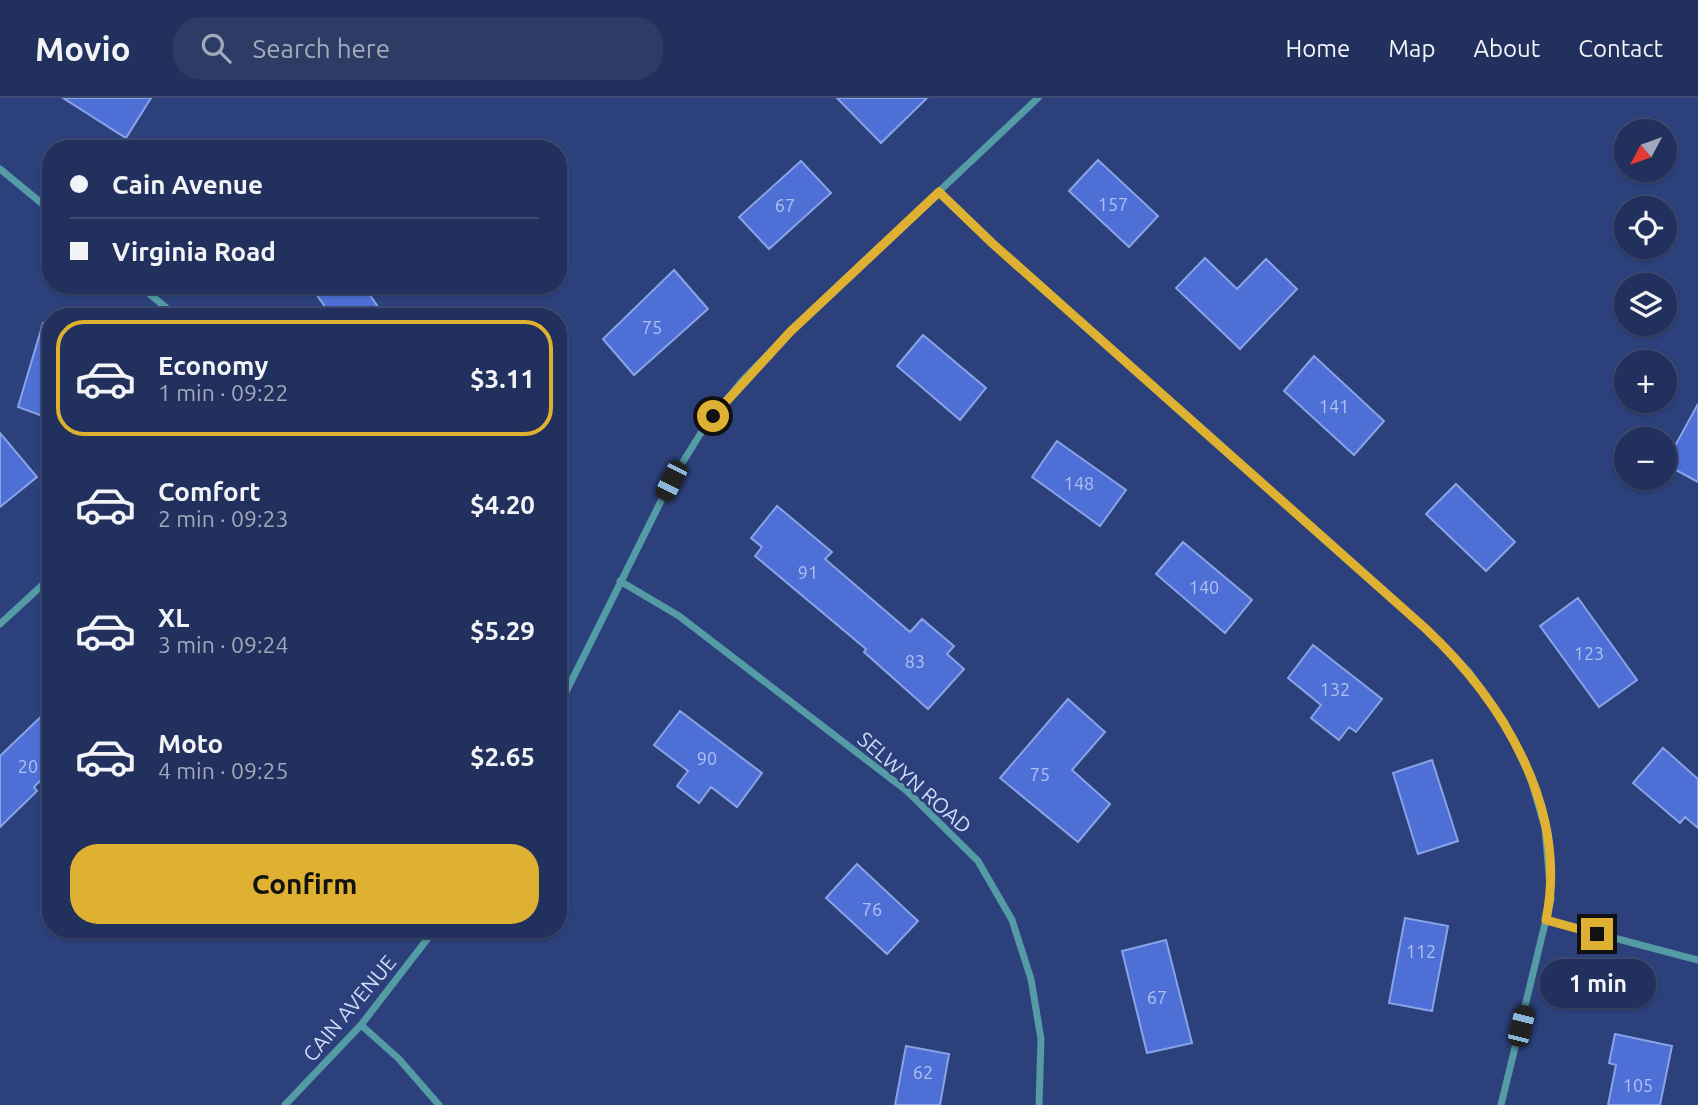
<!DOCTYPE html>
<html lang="en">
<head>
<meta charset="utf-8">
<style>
  :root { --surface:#21305c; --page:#2d3c65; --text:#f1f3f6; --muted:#a2a9bb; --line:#3e4b72; --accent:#deb133 }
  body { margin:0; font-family:Ubuntu,sans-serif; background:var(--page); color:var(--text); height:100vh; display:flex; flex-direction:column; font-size:26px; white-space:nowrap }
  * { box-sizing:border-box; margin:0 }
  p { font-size:23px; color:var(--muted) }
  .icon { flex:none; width:38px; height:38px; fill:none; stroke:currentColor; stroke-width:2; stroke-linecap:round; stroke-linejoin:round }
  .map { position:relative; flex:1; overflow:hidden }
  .sheet { position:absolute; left:42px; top:210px; width:525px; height:630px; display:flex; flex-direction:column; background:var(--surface); border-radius:28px; box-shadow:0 2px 5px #0004,0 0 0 2px var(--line) }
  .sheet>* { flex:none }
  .guide { position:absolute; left:42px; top:42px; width:525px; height:154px; border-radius:28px; box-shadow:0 2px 5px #0004,0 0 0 2px var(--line); display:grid; align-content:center; height:154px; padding:0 28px; background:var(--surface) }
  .needle { width:46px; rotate:229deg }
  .tools { position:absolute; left:1614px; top:21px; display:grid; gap:14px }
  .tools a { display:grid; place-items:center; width:63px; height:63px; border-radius:50%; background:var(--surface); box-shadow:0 2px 5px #0004,0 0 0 2px var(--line); font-size:35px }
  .end { position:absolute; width:32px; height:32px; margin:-16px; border:9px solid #deb133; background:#111; box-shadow:0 0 0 4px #111 }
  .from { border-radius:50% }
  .bubble { position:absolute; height:49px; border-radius:24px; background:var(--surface); box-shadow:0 2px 5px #0004,0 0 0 2px var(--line); font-size:23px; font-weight:600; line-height:49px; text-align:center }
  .car { position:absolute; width:21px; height:42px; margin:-21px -10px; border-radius:9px; box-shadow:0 0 5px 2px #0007; background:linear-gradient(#222 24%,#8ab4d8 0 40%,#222 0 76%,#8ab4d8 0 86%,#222 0) }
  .guide b { display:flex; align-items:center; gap:24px; height:66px; font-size:26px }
  .guide b+b { border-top:2px solid var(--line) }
  .guide i { width:18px; height:18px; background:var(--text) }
  ul { padding:12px 0 0; list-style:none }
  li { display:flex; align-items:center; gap:21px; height:116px; margin:0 14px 10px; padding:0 14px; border:4px solid transparent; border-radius:28px }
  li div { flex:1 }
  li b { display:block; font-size:26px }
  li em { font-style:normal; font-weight:600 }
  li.current { border-color:var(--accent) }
  li>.icon { width:63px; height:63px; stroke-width:1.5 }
  .primary-button { display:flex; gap:14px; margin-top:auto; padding:14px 28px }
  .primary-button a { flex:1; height:80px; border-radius:28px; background:var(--accent); color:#111; font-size:28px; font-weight:600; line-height:80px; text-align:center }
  header { display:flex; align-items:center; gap:42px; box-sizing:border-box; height:98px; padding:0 35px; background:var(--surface); border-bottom:2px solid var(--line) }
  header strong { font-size:33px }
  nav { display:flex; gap:38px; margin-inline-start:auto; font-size:24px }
  .search { width:490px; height:63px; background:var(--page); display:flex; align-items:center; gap:18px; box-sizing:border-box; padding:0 24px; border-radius:28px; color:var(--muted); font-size:26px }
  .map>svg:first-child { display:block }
</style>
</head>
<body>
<header>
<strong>Movio</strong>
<div class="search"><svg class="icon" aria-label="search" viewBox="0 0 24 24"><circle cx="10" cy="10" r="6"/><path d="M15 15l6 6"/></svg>Search here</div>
<nav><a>Home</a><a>Map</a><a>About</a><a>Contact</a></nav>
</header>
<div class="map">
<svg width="1698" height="1007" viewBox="0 0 1698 1007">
  <rect width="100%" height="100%" fill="#2c407b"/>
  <path fill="#4e6fd5" stroke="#89a3e7" stroke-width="2" d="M63 0H151L126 40Z
    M837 0H927L881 45Z
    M1098 62 1158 118 1129 149 1069 93Z
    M801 63 831 95 769 151 739 119Z
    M1205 160 1237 191 1266 161 1297 191 1240 251 1176 190Z
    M674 172 708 211 634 277 603 241Z
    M310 187H363L385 219H332Z
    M43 225 51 226V321L18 309Z
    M923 237 986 290 960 322 897 268Z
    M1314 258 1384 323 1354 357 1284 293Z
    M1698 306V384L1665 366Z
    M0 335 37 379 0 409Z
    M1057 343 1126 392 1100 428 1032 379Z
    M1456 386 1515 444 1486 473 1426 416Z
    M777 408 832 454 825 461 910 534 922 521 954 548 947 556 964 571 928 611 864 554 866 551 755 458 762 449 751 440Z
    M1183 444 1252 502 1225 535 1156 476Z
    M1578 500 1637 582 1599 609 1540 528Z
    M1313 547 1382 601 1356 634 1349 629 1339 642 1311 620 1321 607 1288 580Z
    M1068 601 1105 634 1072 672 1110 706 1078 744 1000 680Z
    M51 609V672L34 689 37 693 0 729V658Z
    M680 613 762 675 737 709 711 689 699 705 677 688 688 673 654 647Z
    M1663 650 1698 681V730L1685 719 1680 725 1633 685Z
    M1432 662 1458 743 1418 756 1393 675Z
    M857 766 918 823 887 856 826 800Z
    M1405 820 1448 828 1432 913 1389 905Z
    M1166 842 1192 945 1147 955 1122 853Z
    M1615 936 1672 948 1660 1007H1608L1616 967 1609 965Z
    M906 948 949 956 940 1007H895Z"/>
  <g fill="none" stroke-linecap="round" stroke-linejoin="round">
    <path stroke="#549ba5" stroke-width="7" d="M0 71 51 113
      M939 94 992 145 1425 530 1469 574 1504 623 1530 678 1545 730 1551 801 1501 1007
      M139 187 177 219
      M620 483 679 518 907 693 978 763 1012 822 1031 881 1041 941 1039 1007
      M0 526 51 479
      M558 610 671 383 704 330 742 283 790 234 1038 0
      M1546 822 1698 862
      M361 927 399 961 439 1007
      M285 1007 361 927 435 831"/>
  </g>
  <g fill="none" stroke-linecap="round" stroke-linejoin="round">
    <path stroke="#deb133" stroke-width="9" d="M713 318 790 234 939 94 992 145 1425 530C1503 603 1569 711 1546 822L1597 836"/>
  </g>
  <g text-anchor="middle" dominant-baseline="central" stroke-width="5" stroke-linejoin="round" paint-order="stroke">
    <g font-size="18" fill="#b0c1f0">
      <text x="1113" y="106">157</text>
      <text x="785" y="107">67</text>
      <text x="652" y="229">75</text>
      <text x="1334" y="308">141</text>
      <text x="1079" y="385">148</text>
      <text x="808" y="474">91</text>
      <text x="1204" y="489">140</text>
      <text x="1589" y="555">123</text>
      <text x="915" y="563">83</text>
      <text x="1335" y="591">132</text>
      <text x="707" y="660">90</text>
      <text x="28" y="668">20</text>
      <text x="1040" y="676">75</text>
      <text x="872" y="811">76</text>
      <text x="1421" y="853">112</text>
      <text x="1157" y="899">67</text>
      <text x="923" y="974">62</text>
      <text x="1638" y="987">105</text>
    </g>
    <g font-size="21" fill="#d1dcf9" stroke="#2c407b">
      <text transform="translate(915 684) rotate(41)">SELWYN ROAD</text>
      <text transform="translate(349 910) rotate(-50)">CAIN AVENUE</text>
    </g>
  </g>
</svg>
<div class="tools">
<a><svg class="needle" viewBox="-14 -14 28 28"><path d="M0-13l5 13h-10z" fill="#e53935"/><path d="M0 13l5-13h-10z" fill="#a2a9bb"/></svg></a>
<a><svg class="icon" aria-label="locate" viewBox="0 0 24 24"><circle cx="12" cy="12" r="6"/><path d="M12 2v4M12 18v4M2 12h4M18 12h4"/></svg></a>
<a><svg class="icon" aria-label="layers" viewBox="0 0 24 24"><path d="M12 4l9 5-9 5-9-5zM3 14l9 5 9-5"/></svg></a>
<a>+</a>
<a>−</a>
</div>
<i class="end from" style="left:713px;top:318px"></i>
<i class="end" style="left:1597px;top:836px"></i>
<div class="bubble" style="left:1540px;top:861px;width:116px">1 min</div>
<i class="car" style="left:671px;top:383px;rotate:207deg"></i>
<i class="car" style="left:1521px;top:928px;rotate:14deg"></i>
<div class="guide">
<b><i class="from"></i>Cain Avenue</b>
<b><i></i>Virginia Road</b>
</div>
<section class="sheet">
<ul>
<li class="current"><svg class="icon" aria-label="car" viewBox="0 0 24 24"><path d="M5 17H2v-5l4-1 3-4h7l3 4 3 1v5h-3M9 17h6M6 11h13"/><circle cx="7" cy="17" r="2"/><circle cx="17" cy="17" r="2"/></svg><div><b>Economy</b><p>1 min · 09:22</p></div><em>$3.11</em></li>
<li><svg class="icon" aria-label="car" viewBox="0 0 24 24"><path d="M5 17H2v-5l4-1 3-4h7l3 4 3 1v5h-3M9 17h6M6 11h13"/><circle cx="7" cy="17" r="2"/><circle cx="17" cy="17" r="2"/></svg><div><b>Comfort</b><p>2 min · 09:23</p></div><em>$4.20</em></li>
<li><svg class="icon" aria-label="car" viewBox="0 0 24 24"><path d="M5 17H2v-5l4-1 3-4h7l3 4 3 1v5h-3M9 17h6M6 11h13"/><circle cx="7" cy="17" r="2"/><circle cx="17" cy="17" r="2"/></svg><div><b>XL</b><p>3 min · 09:24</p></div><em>$5.29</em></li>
<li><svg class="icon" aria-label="car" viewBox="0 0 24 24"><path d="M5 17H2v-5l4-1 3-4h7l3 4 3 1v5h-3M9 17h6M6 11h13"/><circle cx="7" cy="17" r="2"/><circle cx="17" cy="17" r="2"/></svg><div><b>Moto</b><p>4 min · 09:25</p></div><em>$2.65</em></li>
</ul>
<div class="primary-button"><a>Confirm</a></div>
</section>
</div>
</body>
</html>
